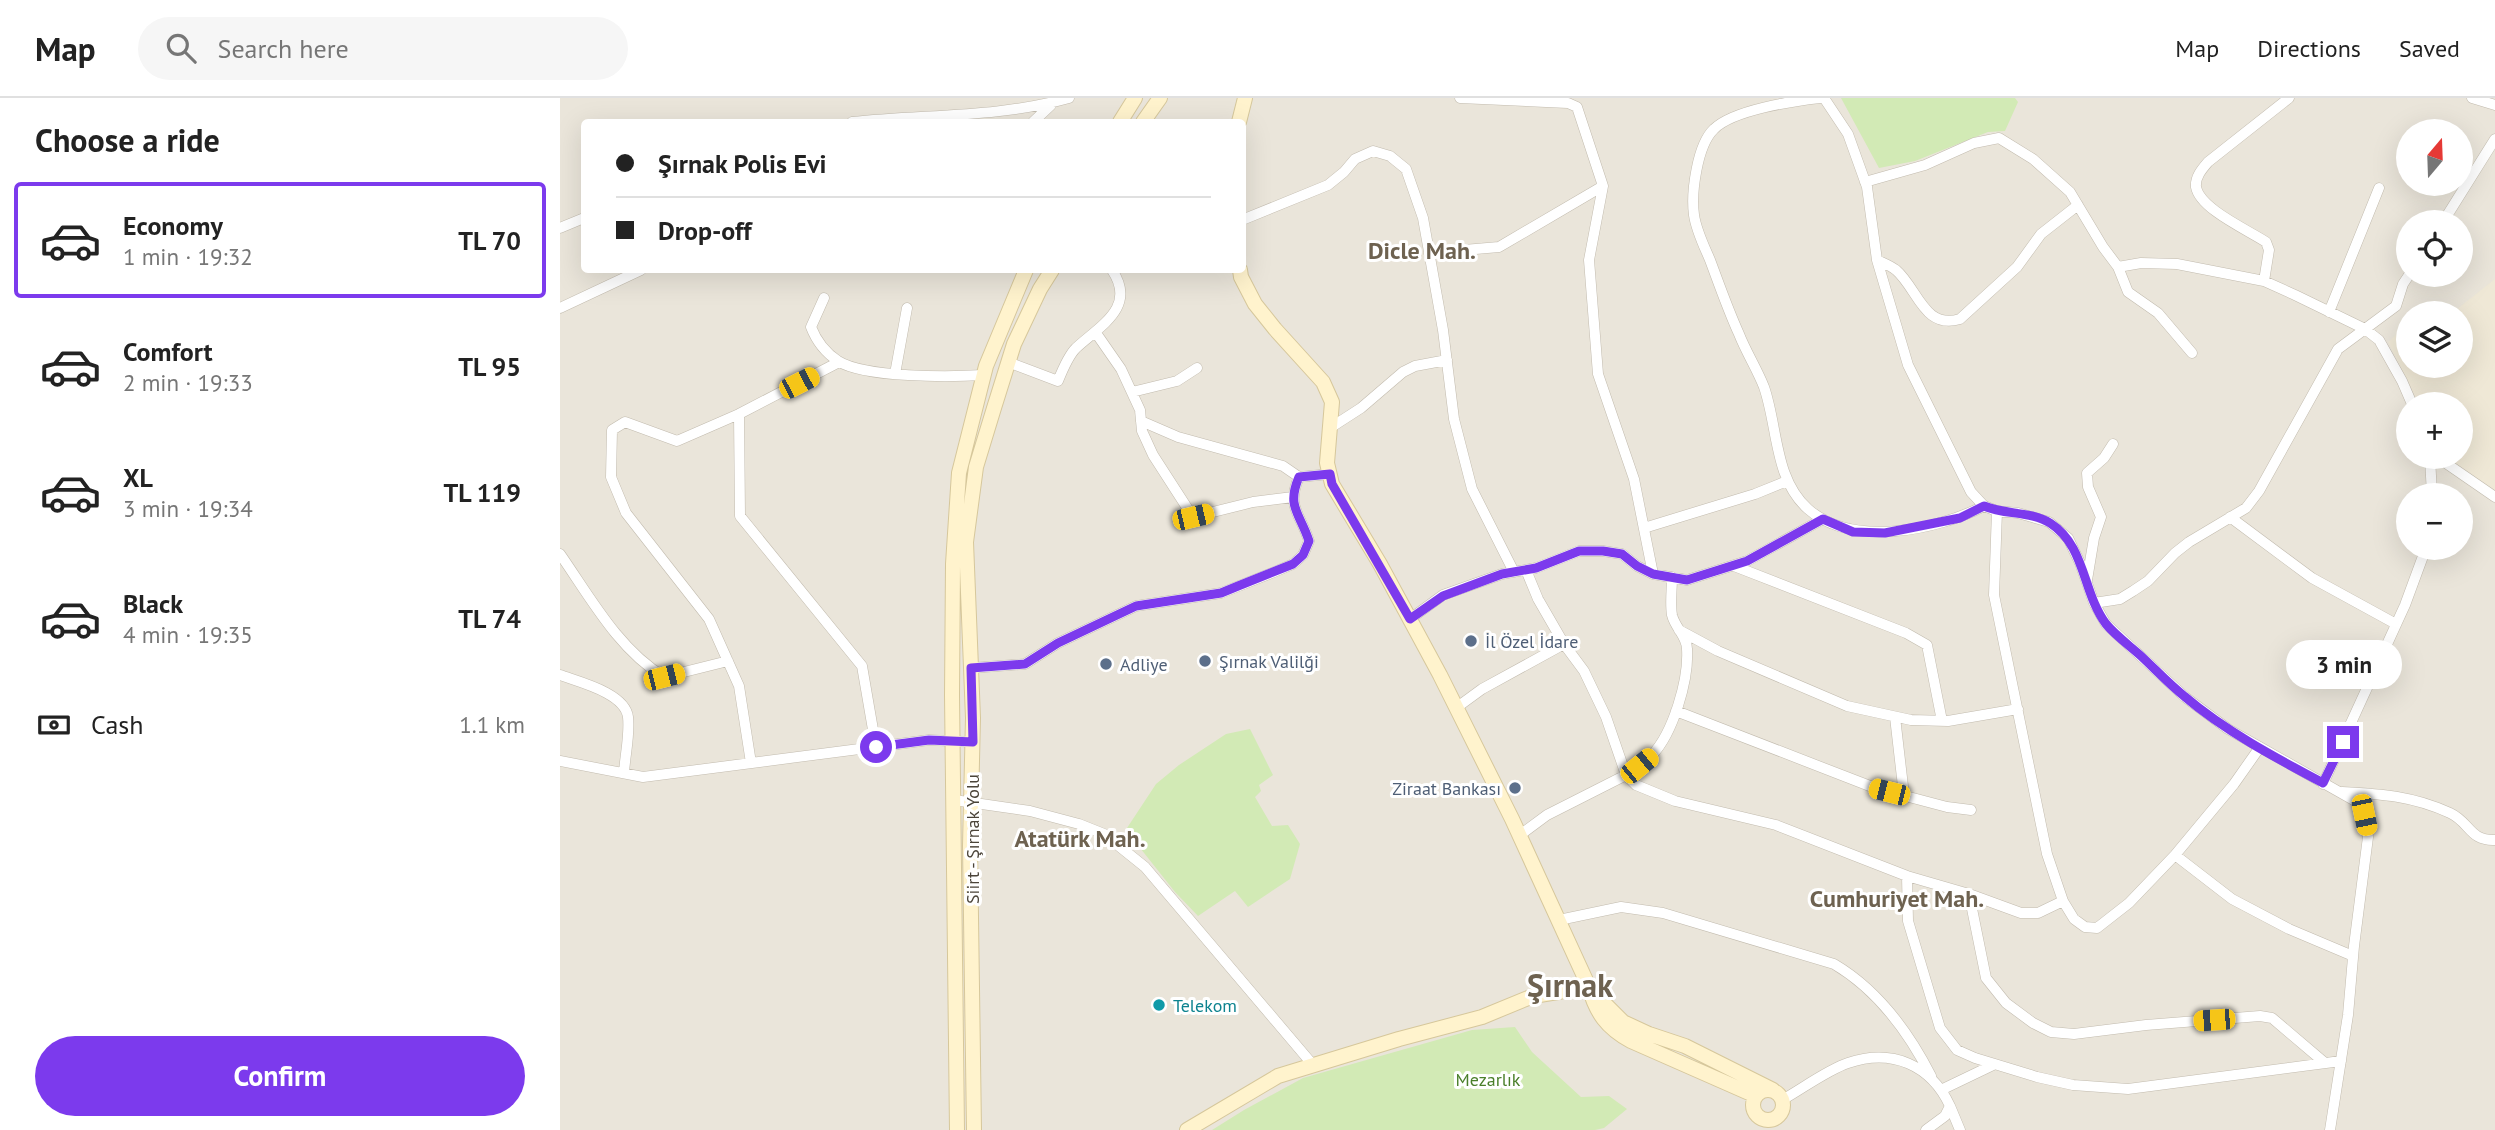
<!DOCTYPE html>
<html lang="en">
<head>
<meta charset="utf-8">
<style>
  :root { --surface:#fff; --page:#f6f6f6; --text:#222; --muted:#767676; --line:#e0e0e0; --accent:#7c3aed }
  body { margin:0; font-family:"PT Sans",sans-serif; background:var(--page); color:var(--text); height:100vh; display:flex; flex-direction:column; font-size:26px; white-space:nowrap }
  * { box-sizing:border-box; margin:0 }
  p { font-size:23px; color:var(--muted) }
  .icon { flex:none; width:38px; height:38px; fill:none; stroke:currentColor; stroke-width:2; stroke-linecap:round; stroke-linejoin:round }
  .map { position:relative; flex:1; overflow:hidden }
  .details { display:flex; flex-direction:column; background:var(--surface); width:560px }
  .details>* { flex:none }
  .guide { position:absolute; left:21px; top:21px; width:665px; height:154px; border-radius:7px; box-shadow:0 7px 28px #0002; display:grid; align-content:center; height:154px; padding:0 35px; background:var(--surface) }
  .needle { width:46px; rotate:19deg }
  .tools { position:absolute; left:1836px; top:21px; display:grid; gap:14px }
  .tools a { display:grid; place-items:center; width:77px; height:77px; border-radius:50%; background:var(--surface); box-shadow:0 7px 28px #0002; font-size:35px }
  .end { position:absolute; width:32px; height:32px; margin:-16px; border:9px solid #7c3aed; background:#fff; box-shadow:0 0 0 4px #fff }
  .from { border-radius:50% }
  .bubble { position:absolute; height:49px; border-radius:24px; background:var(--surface); box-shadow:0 7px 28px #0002; font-size:23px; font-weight:800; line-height:49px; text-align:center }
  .car { position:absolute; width:21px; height:42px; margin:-21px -10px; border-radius:9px; box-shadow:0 0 5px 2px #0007; background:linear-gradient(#f5c518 24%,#345 0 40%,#f5c518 0 76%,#345 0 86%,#f5c518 0) }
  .guide b { display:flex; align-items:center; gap:24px; height:66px; font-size:26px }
  .guide b+b { border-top:2px solid var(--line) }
  .guide i { width:18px; height:18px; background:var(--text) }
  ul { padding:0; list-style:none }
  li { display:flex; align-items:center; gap:21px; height:116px; margin:0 14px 10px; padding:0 21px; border:4px solid transparent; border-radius:7px }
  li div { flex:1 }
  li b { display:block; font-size:26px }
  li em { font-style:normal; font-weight:800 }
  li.current { border-color:var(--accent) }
  li>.icon { width:63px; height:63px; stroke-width:1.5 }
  h2 { padding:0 35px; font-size:32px; line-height:84px }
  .pay { display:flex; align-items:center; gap:18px; height:77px; padding:0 35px; font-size:26px }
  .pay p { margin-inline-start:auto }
  .button { display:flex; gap:14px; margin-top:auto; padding:14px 35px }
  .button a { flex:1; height:80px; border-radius:42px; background:var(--accent); color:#fff; font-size:28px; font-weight:800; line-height:80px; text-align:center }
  header { display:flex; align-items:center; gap:42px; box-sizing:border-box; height:98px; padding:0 35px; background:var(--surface); border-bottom:2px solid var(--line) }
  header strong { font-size:33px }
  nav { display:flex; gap:38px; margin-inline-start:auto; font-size:24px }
  .search { width:490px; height:63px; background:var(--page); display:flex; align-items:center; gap:18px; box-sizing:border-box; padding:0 24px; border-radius:38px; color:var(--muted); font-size:26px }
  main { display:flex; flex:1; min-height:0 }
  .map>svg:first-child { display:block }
</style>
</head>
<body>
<header>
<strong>Map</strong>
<div class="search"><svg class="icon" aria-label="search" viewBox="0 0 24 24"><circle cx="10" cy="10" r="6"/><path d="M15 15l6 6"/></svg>Search here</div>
<nav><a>Map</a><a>Directions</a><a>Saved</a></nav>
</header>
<main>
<section class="details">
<h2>Choose a ride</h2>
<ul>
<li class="current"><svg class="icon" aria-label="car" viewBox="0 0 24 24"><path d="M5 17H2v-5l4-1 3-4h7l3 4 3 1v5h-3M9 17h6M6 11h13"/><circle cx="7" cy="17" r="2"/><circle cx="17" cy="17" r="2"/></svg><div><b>Economy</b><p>1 min · 19:32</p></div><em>TL 70</em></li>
<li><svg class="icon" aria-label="car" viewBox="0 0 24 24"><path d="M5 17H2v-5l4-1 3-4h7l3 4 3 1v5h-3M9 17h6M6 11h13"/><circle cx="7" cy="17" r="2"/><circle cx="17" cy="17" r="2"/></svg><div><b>Comfort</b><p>2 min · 19:33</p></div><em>TL 95</em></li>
<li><svg class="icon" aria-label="car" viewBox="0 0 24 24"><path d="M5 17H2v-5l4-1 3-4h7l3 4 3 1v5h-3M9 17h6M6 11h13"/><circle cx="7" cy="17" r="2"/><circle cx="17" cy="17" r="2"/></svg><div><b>XL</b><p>3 min · 19:34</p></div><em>TL 119</em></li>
<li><svg class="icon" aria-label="car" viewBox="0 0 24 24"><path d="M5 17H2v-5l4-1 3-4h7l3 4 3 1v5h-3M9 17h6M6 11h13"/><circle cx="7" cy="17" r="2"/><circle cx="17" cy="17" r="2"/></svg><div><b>Black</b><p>4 min · 19:35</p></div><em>TL 74</em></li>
</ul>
<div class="pay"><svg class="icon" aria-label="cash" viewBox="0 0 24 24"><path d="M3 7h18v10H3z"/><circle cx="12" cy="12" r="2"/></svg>Cash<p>1.1 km</p></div>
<div class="button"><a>Confirm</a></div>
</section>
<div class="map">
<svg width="1935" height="1032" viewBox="0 0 1935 1032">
  <rect width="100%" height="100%" fill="#f6f3ec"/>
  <path fill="#eae5da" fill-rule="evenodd" d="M0 0H1935V1032H0ZM24 24H682V172H24ZM1848 33H1900V86H1848ZM1848 124H1900V177H1848ZM1848 215H1900V268H1848ZM1848 306H1900V359H1848ZM1848 397H1900V450H1848Z"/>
  <path fill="#efe8d6" d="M1935 181V394L1897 368 1890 359H1900V306H1859L1828 244 1848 226V268H1900V215H1892Z"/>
  <path fill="#d2eab5" d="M1281 0H1455L1458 4 1445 33 1428 34 1355 63 1319 70Z
    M690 631 713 677 699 687 701 693 695 699 712 728 728 727 740 746 730 781 688 809 675 793 638 818 615 794 569 736 567 730 596 686 619 667 666 636Z
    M955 929 972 954 1021 999 1049 998 1067 1011 1044 1030 1035 1032H652L684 1012 743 980 912 932Z"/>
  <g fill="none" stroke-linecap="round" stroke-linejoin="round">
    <defs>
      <path id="street" d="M900 0 1008 5 1017 9 1043 88 1029 162 1038 276 1074 381 1093 476
        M1260 0C1233 3 1173 12 1154 31 1137 47 1131 95 1134 117 1136 132 1144 148 1150 162 1159 186 1168 212 1179 236 1186 254 1197 271 1204 289 1218 329 1214 381 1248 411 1292 450 1377 432 1424 408
        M1264 0 1288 36 1307 89 1317 162 1348 267 1411 394 1424 408 1437 413 1458 415 1489 424 1508 440 1520 465 1534 505 1546 526 1625 599 1668 631 1797 704 1804 717 1808 739 1794 848 1788 917 1770 1032
        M1912 0 1935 7
        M292 24C365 16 438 20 509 0
        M473 24 491 7
        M1305 84 1365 67 1414 45 1439 40 1473 61 1510 94 1543 149 1558 169 1568 194 1598 215 1632 255
        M682 122 768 87 784 74 795 61 813 53 830 58 846 71 863 120 883 232 894 321 912 391 954 474
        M1883 124 1935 41
        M0 130 24 120
        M869 155 939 149 1043 88
        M1317 162C1323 165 1331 168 1336 172 1358 191 1364 232 1400 221L1457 169 1481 136 1518 107
        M1558 169 1581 165 1617 166 1704 183 1735 197 1805 231 1819 242 1842 283 1852 306
        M1704 183 1709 152 1706 144C1688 132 1640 111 1636 89 1635 79 1642 71 1648 64L1729 0
        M264 200 251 229C256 242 266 255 278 263 305 280 390 279 424 277
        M0 210 81 172
        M1769 214 1819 90
        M536 235 561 271 580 312 582 333 593 357 633 419 693 404 733 399
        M448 264 498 283C502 273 508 258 516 250 541 227 577 209 552 172
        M335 276 347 210
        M572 294 617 283 637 270
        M179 316 180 418 302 568 316 649
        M581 323 618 339 723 368 739 379
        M770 330 801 310 843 274 855 268 887 262
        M1870 359 1872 397
        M1877 359 1935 399
        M1437 413 1434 497 1487 756 1503 803 1514 821 1525 829 1537 830 1569 805 1615 757 1674 686 1700 649
        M1670 419 1752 480 1836 526
        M1084 430 1195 396 1227 383
        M0 456C30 499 58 551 104 579L168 563
        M1174 468 1346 535 1367 547 1382 623
        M1112 479C1112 491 1110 506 1112 517 1115 530 1127 538 1127 551 1129 582 1113 635 1092 657 1084 665 1074 671 1066 677L1076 687 1115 703 1216 727 1347 778 1409 796 1461 815H1478L1503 803
        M1527 482 1534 440 1541 419 1528 389 1527 375 1544 360 1553 346
        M1534 505 1560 501 1573 493 1588 483 1615 455 1629 444 1686 410 1699 393 1778 251 1836 208 1843 186 1849 177
        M850 521 883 497 942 476 976 470 1019 453H1043L1062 456 1077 468 1093 476 1127 482 1187 463 1263 421
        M1119 532 1158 553 1287 608 1351 622 1388 623 1458 611
        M411 570 465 566 498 545 576 508 661 495 714 474 733 466 743 457 749 443C740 415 726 409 739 379L770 376
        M0 577C19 584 65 595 68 619 70 637 65 657 64 675
        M896 610 922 591 1004 546
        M1116 613 1315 690 1387 709 1411 712
        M1335 619 1344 697
        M0 663 83 679 369 642 413 644
        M191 665 179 588 149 521 66 415 51 379 52 332 65 324 117 343 179 316 279 264
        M1763 686 1845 507 1866 450
        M1782 694C1822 696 1853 698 1890 715 1910 724 1909 743 1935 742
        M394 702 470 713 519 726 544 736 585 769 753 967
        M960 737 987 717 1066 677 1046 619 1024 573 1004 546 978 501 966 472
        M1615 757 1672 801 1729 831 1793 858
        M1347 778 1348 823 1380 930 1397 952 1415 960 1477 979 1513 987 1568 991 1781 963
        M1409 796 1426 880 1446 905 1473 925 1491 934 1514 936 1586 927 1700 918 1712 920 1765 965
        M999 822 1061 809 1103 815 1274 866C1318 892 1348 933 1371 978
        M1383 991 1433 967
        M1222 1002C1242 991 1267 972 1288 965 1332 950 1371 967 1390 1008L1385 1018 1366 1032
        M1390 1008 1400 1032"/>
      <path id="secondary" d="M560 24 575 0
        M583 24 600 0
        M679 24 685 0
        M680 172 681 179 695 206 715 231 763 284 772 304 767 365 772 386 820 466 880 577 952 721 1029 889C1036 915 1047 930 1071 943L1196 998
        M1032 893 1063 924 1089 936 1125 948 1213 992
        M1193 1007a15 15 0 1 1 30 0a15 15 0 1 1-30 0Z
        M397 1032 392 597 393 466 399 375 426 268 466 172
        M414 1032 410 748 413 620 406 444 416 369 434 310 454 246 480 191 492 172
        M627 1032 718 978 839 941 922 919 973 898 1029 889"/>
    </defs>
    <use href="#street" stroke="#c2bbae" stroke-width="11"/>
    <use href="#secondary" stroke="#d6c79b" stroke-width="16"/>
    <use href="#street" stroke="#fff" stroke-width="10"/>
    <use href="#secondary" stroke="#fff3cd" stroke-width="14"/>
  </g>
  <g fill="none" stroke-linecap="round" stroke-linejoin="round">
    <path stroke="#7c3aed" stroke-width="9" d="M316 649 369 642 413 644 411 570 465 566 498 545 576 508 661 495 678 488 733 466 743 457 749 443C740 415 726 409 739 379L770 376 772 386 850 521 883 498 942 476 976 470 1019 453H1043L1062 456 1077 468 1093 476 1127 482 1187 463 1263 421 1293 434 1325 435 1400 420 1424 408C1445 417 1471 413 1490 425 1526 448 1522 494 1546 526 1556 538 1570 548 1581 558 1595 571 1609 586 1624 598 1665 633 1716 660 1763 685L1783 644"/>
  </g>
  <g fill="#5c6f8a" stroke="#fff" stroke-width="2.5">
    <circle cx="911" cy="543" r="7"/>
    <circle cx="645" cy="563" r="7"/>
    <circle cx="546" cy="566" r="7"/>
    <circle cx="955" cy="690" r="7"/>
  </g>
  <circle fill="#0f9aa8" stroke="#fff" stroke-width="2.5" cx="599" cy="907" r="7"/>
  <g text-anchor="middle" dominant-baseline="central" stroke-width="6" stroke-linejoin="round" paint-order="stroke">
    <g font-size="18" fill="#4e5e75" stroke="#fff" text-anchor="start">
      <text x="925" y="543">İl Özel İdare</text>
      <text x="659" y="563">Şırnak Valilği</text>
      <text x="560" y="566">Adliye</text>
      <text x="941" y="690" text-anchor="end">Ziraat Bankası</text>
    </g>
    <g font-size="18" fill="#4b4439" stroke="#fff">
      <text transform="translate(412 741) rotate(-90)">Siirt - Şırnak Yolu</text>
    </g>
    <g font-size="18" fill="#0d838f" stroke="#fff" text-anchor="start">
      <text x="613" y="907">Telekom</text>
    </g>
    <g font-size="18" fill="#4a7f2a" stroke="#fff">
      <text x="928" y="981">Mezarlık</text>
    </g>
    <g font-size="24" font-weight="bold" fill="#6e6250" stroke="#fff">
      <text x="862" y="152">Dicle Mah.</text>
      <text x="520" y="740">Atatürk Mah.</text>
      <text x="1337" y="800">Cumhuriyet Mah.</text>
    </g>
    <g font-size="32" font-weight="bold" fill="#6e6250" stroke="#fff">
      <text x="1010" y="887">Şırnak</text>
    </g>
  </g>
</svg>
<div class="tools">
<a><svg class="needle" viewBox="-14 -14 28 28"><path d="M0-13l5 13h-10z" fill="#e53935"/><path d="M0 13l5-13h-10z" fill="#767676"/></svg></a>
<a><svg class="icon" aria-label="locate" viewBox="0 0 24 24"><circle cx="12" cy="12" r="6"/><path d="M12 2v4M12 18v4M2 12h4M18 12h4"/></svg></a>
<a><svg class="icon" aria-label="layers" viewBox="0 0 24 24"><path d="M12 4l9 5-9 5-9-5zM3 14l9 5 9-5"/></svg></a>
<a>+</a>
<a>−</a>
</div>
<i class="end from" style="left:316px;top:649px"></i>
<i class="end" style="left:1783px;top:644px"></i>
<div class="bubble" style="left:1726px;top:542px;width:116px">3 min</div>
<i class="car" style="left:239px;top:285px;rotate:63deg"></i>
<i class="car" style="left:633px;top:419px;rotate:77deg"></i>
<i class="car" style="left:104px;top:579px;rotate:76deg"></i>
<i class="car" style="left:1079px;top:668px;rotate:51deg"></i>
<i class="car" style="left:1329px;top:694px;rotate:284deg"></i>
<i class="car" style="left:1804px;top:717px;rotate:168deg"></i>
<i class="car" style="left:1654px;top:922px;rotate:266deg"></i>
<div class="guide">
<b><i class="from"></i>Şırnak Polis Evi</b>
<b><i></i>Drop-off</b>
</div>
</div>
</main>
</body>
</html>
